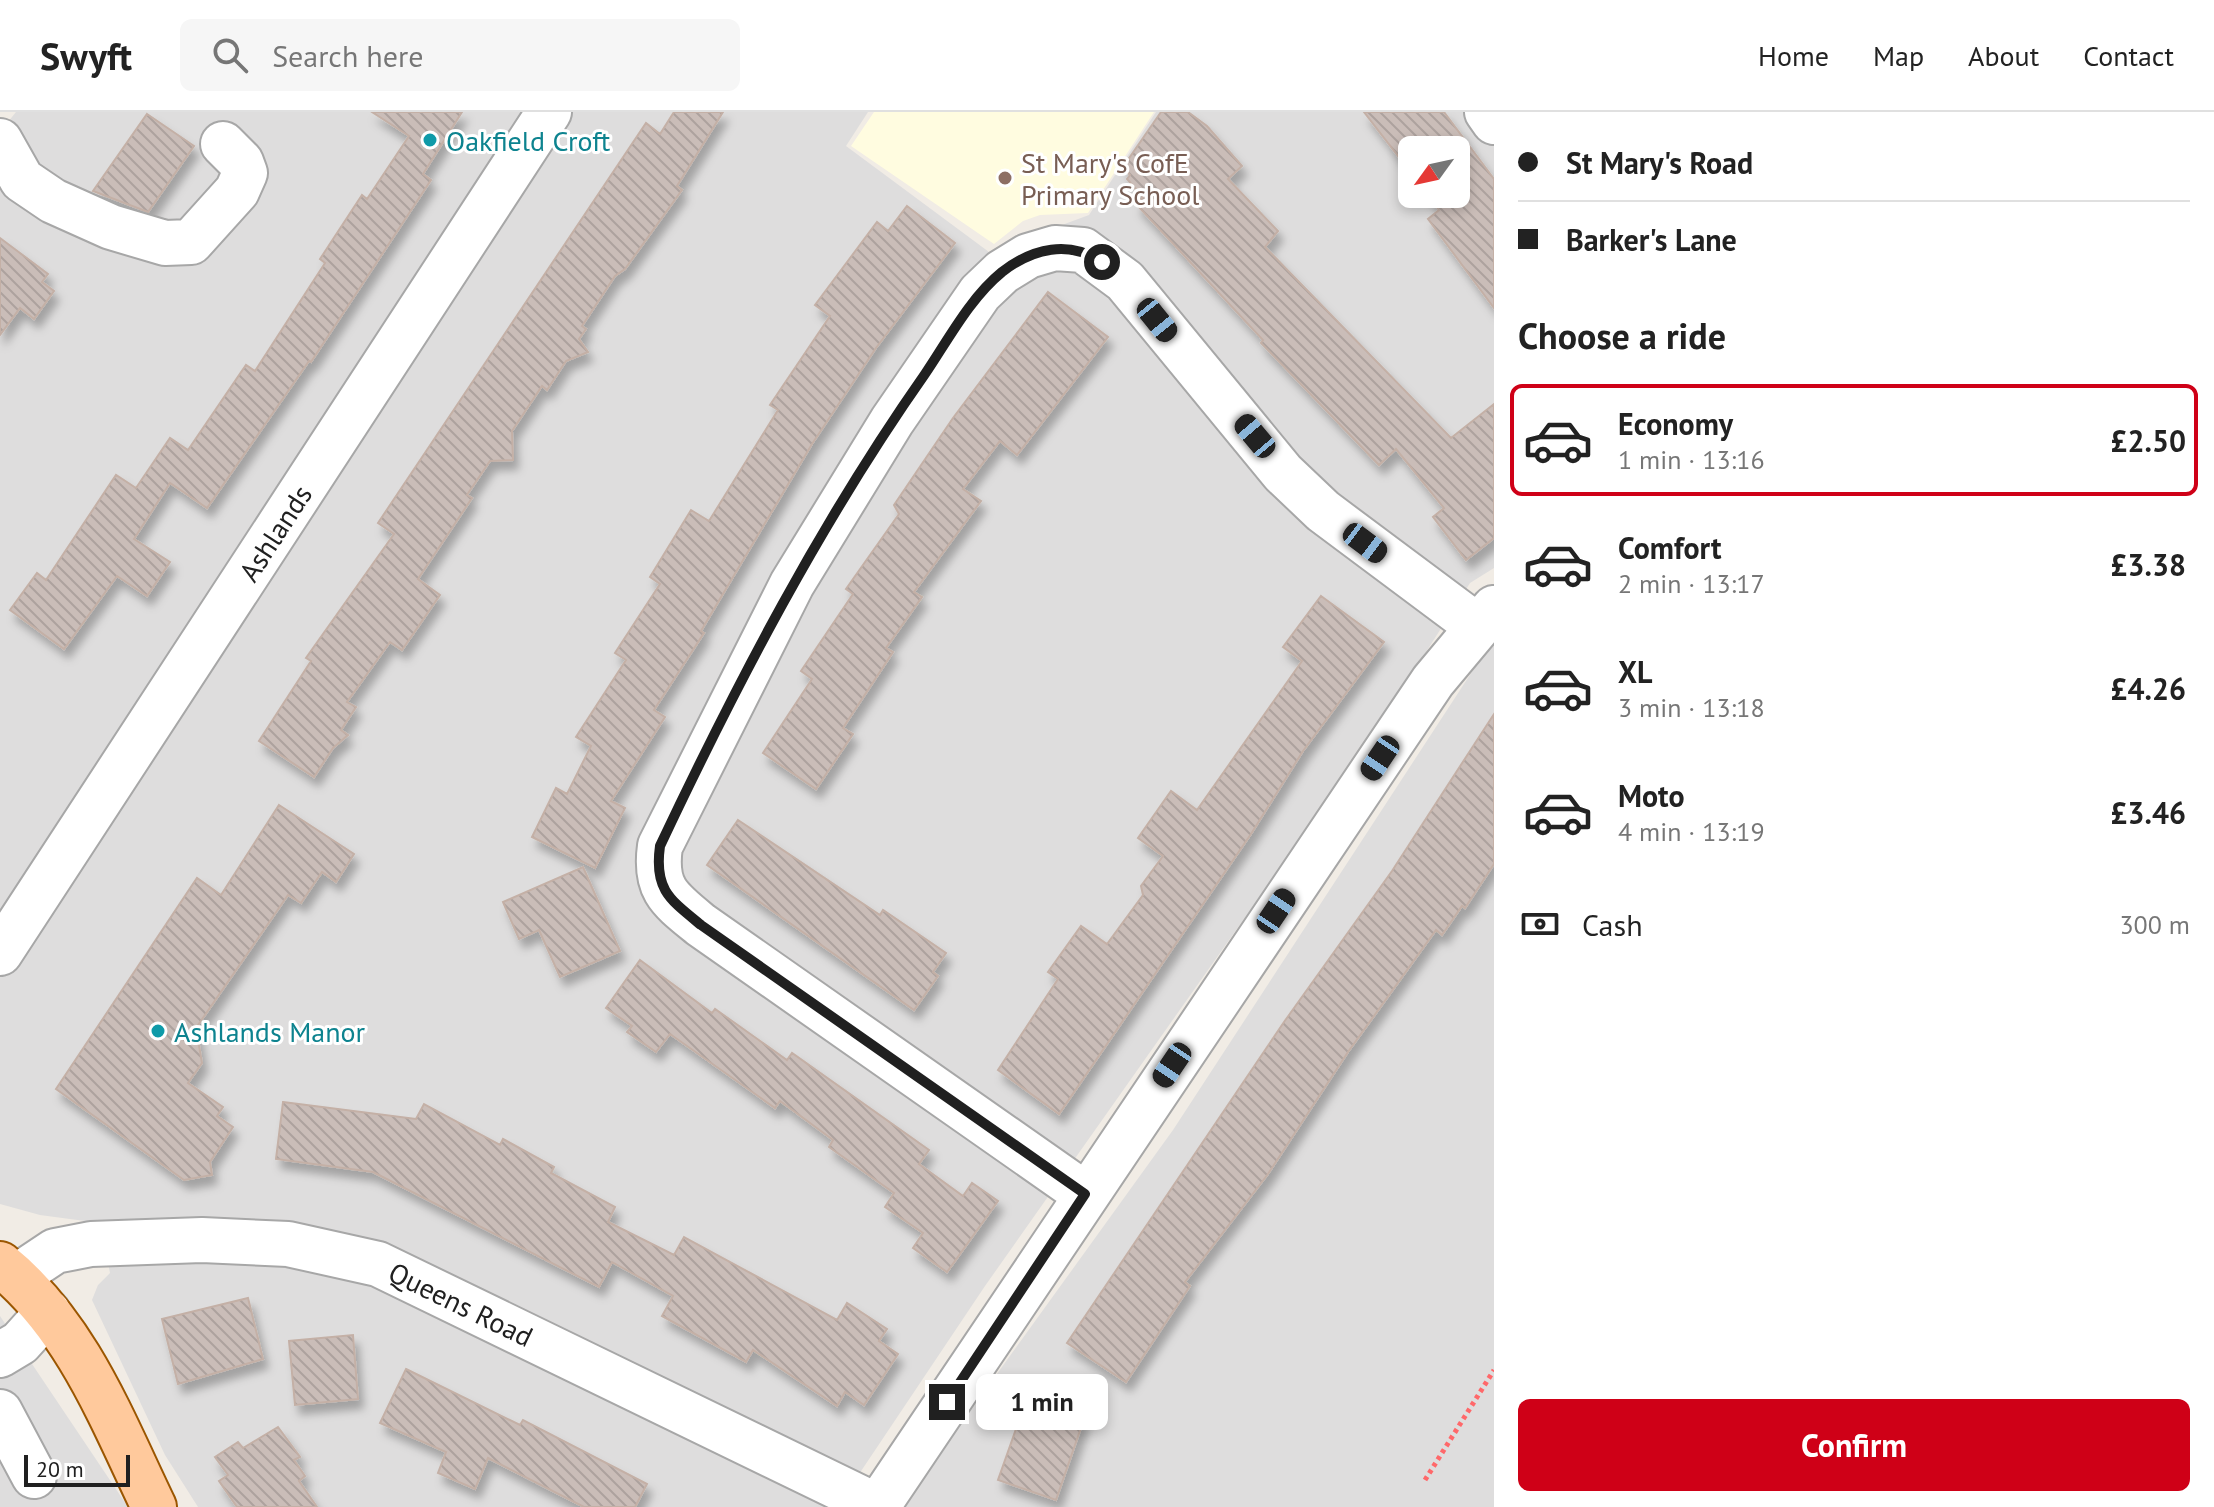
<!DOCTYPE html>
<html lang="en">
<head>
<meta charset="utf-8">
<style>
  :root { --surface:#fff; --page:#f6f6f6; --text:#222; --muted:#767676; --line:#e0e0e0; --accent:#cf0017 }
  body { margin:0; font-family:"PT Sans",sans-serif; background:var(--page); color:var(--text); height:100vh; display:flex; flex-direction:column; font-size:30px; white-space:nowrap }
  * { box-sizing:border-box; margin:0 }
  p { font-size:26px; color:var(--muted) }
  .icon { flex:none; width:44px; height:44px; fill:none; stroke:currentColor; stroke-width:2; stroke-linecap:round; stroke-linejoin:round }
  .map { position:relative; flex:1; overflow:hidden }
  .side { display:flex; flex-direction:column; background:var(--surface); width:720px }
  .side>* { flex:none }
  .top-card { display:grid; align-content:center; height:176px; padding:0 24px; background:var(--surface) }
  .needle { width:52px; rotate:237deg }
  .fabs { position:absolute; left:1398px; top:24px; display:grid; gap:16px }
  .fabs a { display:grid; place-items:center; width:72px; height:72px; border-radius:12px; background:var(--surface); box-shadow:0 4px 12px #0003; font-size:40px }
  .scale { position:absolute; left:24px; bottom:20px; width:106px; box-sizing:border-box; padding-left:8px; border:4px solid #202020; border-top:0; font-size:22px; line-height:28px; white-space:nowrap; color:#202020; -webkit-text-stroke:6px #fff; paint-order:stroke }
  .end { position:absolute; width:36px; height:36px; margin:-18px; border:10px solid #202020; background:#fff; box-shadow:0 0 0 4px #fff }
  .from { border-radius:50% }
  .bubble { position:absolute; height:56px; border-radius:12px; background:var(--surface); box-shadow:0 4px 12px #0003; font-size:26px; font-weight:700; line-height:56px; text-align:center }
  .car { position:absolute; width:24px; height:48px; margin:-24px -12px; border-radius:10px; box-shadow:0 0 6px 2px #0007; background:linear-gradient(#222 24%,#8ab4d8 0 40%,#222 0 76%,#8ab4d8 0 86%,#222 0) }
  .top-card b { display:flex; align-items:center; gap:28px; height:76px; font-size:30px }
  .top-card b+b { border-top:2px solid var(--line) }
  .top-card i { width:20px; height:20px; background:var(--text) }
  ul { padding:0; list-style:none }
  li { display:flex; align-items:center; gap:24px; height:112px; margin:0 16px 12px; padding:0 8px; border:4px solid transparent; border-radius:12px }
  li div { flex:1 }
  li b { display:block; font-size:30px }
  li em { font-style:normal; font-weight:700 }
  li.on { border-color:var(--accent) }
  li>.icon { width:72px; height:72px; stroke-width:1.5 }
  h2 { padding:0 24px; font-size:36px; line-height:96px }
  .pay { display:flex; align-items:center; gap:20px; height:88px; padding:0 24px; font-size:30px }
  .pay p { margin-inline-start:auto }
  .cta { display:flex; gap:16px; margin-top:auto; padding:16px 24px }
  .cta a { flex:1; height:92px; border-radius:12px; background:var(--accent); color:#fff; font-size:32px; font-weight:700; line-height:92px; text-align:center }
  header { display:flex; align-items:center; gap:48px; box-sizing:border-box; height:112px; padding:0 40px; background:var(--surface); border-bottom:2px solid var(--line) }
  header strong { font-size:38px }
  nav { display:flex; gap:44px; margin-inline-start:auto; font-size:28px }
  .search { width:560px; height:72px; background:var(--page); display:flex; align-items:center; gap:20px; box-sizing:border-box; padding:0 28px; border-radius:12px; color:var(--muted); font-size:30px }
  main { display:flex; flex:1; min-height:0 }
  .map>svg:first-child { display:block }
</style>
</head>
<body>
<header>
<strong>Swyft</strong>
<div class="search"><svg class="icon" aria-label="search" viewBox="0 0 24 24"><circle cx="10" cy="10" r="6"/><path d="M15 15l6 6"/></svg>Search here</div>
<nav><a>Home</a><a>Map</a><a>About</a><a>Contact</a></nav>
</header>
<main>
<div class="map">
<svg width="1494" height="1395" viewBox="0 0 1494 1395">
  <defs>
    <pattern id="building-back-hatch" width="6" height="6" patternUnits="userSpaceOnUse" patternTransform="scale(2)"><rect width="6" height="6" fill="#cabdb8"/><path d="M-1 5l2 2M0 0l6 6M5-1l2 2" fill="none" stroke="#ada29e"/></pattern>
    <filter id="shadow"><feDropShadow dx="5" dy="9" stdDeviation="4" flood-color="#0004"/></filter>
  </defs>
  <rect width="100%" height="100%" fill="#f1ece5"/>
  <path fill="#dedddd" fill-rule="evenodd" d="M16 0H868L846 34 989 140 1089 103 1156 0H1494V456L1470 471 1366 634 985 1174 837 1395H198L165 1343 92 1188 98 1173 110 1161 100 1111 40 1103 0 1092V20ZM1412 38H1456V82H1412Z
    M1494 526V1395H901L1173 1018Z
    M0 1204 30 1249 128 1395H0Z"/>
  <path fill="#fffce0" d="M874 0H1154L1088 101 1040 103 1023 109 994 132 851 34Z"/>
  <path fill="url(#building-back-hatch)" stroke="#c4b0a6" stroke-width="2" filter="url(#shadow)" d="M372 0H462L423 62 431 68 311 250 309 249 207 396 170 371 134 427 170 450 147 484 117 464 64 537 10 498 37 461 46 468 116 363 136 376 170 326 188 338 246 253 255 259 325 151 320 147 362 83 367 87 409 24Z
    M674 0H723L677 74 682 78 625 157 615 164 582 214 586 217 579 227 588 240 566 249 547 278 542 274 512 319 513 348 490 349 467 383 472 386 418 467 440 483 402 538 390 530 347 590 356 595 341 618 348 623 333 636 314 665 259 629 311 549 306 546 394 422 378 411 646 11 660 22Z
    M1161 0H1188L1207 14 1242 54 1228 67 1278 119 1265 135 1451 326 1494 292V426L1466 448 1433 405 1444 396 1396 337 1379 353 1261 231 1263 228 1136 92 1143 85 1127 67 1130 63 1123 55Z
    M1364 0H1444L1494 67V196L1428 107 1439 98 1427 82H1456V38H1412V62Z
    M147 2 194 34 148 100 93 79Z
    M907 94 955 131 876 236 812 332 701 519 704 521 654 598 665 605 611 689 625 696 595 756 532 725 556 676 567 682 591 634 576 625 626 548 615 541 660 472 650 465 691 398 709 409 778 298 770 293 830 204 815 193 877 110 888 119Z
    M0 126 48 162 42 170 54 179 34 207 20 196 0 223Z
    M1048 180 1108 225 1017 343 1000 329 963 377 981 389 914 480 922 485 886 536 893 540 843 616 853 622 816 677 763 641 812 567 801 559 853 482 846 477 899 402 894 393 953 306Z
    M1321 484 1384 530 1303 639 1251 722 1059 1002 998 958 1058 867 1048 860 1081 814 1107 832 1143 783 1141 774 1163 744 1138 726 1171 679 1197 698 1302 549 1283 535Z
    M1494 602V752L1465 796 1462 794 1442 823 1436 818 1348 940 1268 1062 1185 1170 1190 1174 1126 1270 1067 1231 1284 910 1392 759Z
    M279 693 354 742 336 770 322 760 301 791 288 783 196 916 202 951 188 971 223 995 217 1004 233 1015 210 1050 212 1063 184 1068 56 977 197 766 221 783Z
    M738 708 880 803 883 798 946 841 933 860 938 864 914 898 707 753Z
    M583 755 620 839 560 865 539 818 519 827 503 790Z
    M640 848 712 901 715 897 787 948 792 941 929 1038 919 1052 963 1084 972 1071 998 1089 947 1160 913 1136 923 1121 885 1095 894 1081 829 1035 833 1028 780 989 775 996 670 922 656 940 627 920 632 914 606 896Z
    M283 990 416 1007 424 992 500 1033 503 1027 554 1055 551 1061 615 1095 608 1110 674 1143 684 1125 837 1208 847 1191 887 1217 879 1229 898 1242 864 1293 845 1280 837 1294 753 1238 746 1250 662 1204 673 1184 612 1150 599 1175 373 1060 276 1047Z
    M248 1186 263 1247 178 1272 162 1207Z
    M353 1223 358 1287 295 1293 289 1229Z
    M406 1257 520 1313 523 1308 647 1372 635 1395H584L488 1346 475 1377 438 1361 446 1340 380 1311Z
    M1027 1286 1084 1307 1056 1388 998 1368Z
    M278 1315 300 1345 294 1348 305 1364 299 1369 317 1395H237L219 1369 228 1363 215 1345 238 1330 243 1336Z"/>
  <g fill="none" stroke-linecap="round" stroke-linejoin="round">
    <defs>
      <path id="minor" d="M1487 0 1494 10
        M0 29 22 68 53 89 111 115 165 131 191 130 237 79 245 61 241 50 223 32
        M0 841 549 0
        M1085 1082 701 813C669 787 654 777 660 734L792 472 892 309 980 181 1002 160 1028 144 1055 136 1083 138 1125 169 1283 361 1323 399 1477 514
        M16 1165 55 1139 91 1132 202 1128 288 1132 378 1152 879 1395
        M0 1243 20 1231 48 1200
        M0 1300 34 1364
        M877 1395 1433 569 1494 496"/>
      <path id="major" d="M0 1152C77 1214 112 1308 154 1395"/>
    </defs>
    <use href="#minor" stroke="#a7a7a7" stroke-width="48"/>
    <use href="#major" stroke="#9b5600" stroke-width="48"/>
    <path stroke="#ff686a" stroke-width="5" stroke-dasharray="4 4" stroke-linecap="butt" d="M1425 1368 1494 1258"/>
    <use href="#minor" stroke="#fff" stroke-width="44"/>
    <use href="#major" stroke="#ffc99c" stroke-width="44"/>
  </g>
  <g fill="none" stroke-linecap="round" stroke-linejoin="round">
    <path stroke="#202020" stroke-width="10" d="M947 1290 1085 1082 701 813C669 787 654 777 660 734 737 571 821 410 925 262 948 228 970 186 1002 160 1033 136 1069 128 1102 150"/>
  </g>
  <g fill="#0f9aa8" stroke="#fff" stroke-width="3">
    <circle cx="430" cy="28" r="8"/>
    <circle cx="158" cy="919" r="8"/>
  </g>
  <circle fill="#8d6e63" stroke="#fff" stroke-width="3" cx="1005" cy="66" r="8"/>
  <g text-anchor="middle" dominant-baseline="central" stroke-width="6" stroke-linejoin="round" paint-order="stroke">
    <g font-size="28" fill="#0d838f" stroke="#fff" text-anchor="start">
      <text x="446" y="28">Oakfield Croft</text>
      <text x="174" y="919">Ashlands Manor</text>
    </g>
    <g font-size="28" fill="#785e54" stroke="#fff" text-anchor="start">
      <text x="1021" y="50">St Mary's CofE<tspan x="1021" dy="32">Primary School</tspan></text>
    </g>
    <g font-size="28" fill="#202020" stroke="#fff">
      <text transform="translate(275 421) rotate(-57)">Ashlands</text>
      <text transform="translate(461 1192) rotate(26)">Queens Road</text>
    </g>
  </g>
</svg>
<div class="fabs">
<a><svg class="needle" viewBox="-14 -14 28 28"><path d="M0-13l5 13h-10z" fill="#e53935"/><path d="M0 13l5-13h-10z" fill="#767676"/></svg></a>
</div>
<div class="scale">20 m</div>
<i class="end from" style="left:1102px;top:150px"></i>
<i class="end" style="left:947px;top:1290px"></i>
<div class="bubble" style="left:976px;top:1262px;width:132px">1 min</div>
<i class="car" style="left:1157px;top:208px;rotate:141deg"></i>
<i class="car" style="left:1255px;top:324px;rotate:320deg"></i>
<i class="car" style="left:1365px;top:431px;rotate:127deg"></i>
<i class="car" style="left:1380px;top:646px;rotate:214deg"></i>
<i class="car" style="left:1276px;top:799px;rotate:34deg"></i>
<i class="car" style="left:1172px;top:953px;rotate:214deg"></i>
</div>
<section class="side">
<div class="top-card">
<b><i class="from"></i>St Mary's Road</b>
<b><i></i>Barker's Lane</b>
</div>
<h2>Choose a ride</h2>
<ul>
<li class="on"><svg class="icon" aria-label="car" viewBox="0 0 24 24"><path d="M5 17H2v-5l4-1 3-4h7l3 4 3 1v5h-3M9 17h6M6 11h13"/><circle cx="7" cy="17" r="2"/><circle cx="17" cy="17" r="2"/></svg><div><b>Economy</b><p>1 min · 13:16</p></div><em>£2.50</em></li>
<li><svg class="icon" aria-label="car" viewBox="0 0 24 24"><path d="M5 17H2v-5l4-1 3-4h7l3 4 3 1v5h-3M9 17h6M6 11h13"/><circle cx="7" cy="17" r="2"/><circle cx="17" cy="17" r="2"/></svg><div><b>Comfort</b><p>2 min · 13:17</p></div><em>£3.38</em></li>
<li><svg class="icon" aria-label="car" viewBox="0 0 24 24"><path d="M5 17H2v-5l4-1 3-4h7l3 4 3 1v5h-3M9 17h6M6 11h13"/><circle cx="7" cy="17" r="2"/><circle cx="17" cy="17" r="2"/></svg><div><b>XL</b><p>3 min · 13:18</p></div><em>£4.26</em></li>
<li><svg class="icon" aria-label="car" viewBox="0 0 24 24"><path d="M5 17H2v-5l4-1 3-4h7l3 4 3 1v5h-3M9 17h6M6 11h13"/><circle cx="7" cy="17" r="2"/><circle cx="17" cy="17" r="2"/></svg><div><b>Moto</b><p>4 min · 13:19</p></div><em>£3.46</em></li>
</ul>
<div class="pay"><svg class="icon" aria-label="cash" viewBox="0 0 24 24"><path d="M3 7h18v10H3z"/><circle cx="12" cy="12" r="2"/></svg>Cash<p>300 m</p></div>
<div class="cta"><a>Confirm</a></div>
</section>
</main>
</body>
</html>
